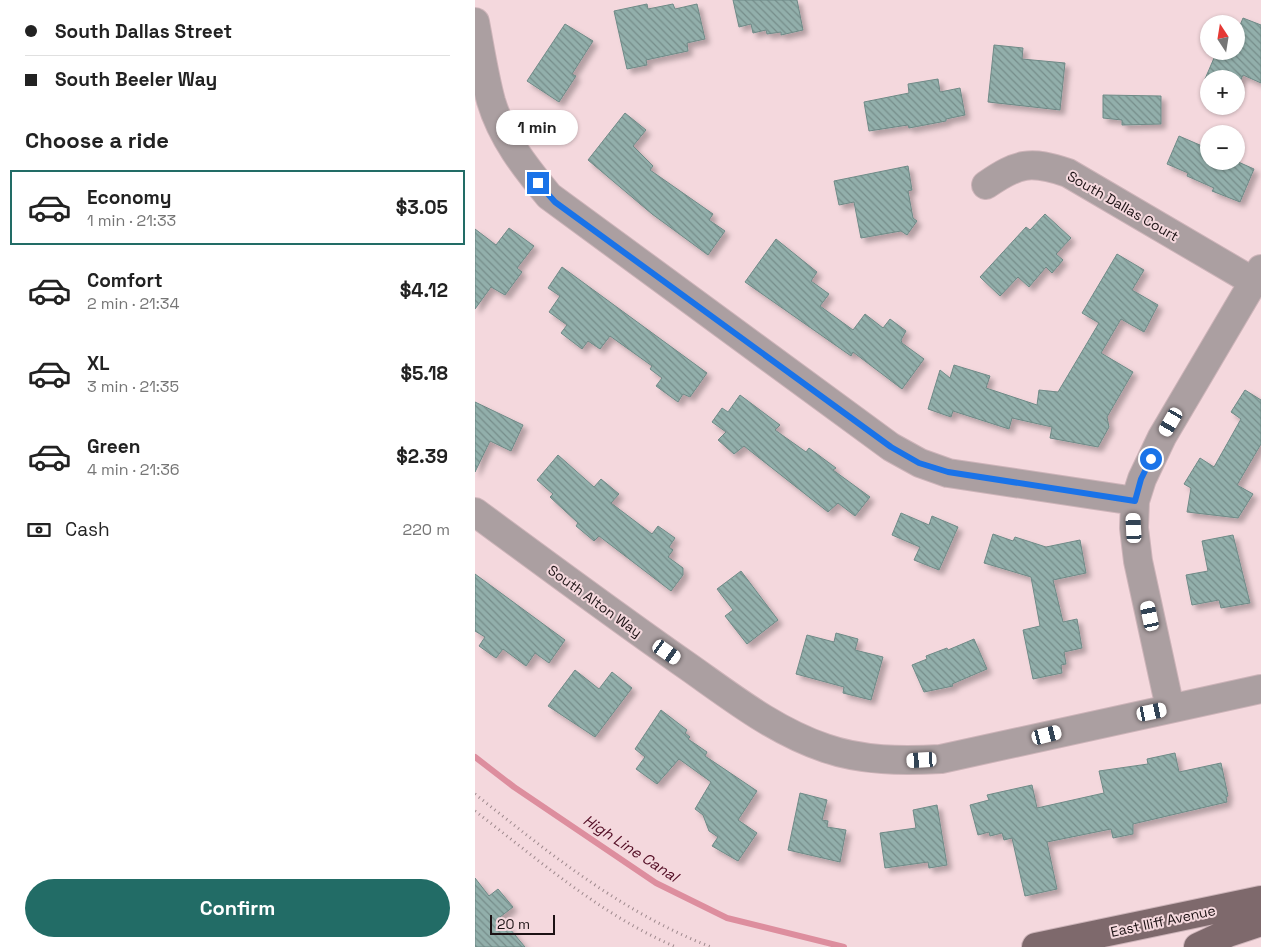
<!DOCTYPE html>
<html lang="en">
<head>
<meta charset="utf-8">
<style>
  :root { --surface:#fff; --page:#f6f6f6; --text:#222; --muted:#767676; --line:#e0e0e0; --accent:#226c66 }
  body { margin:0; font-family:"Space Grotesk",sans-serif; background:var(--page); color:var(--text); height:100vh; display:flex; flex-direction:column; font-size:19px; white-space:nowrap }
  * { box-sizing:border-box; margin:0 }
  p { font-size:16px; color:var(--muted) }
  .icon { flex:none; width:28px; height:28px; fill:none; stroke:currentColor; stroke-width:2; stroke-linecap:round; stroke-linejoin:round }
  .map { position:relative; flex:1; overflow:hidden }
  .panel { display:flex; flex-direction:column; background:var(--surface); width:475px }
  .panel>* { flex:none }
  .hud { display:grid; align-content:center; height:110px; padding:0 25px; background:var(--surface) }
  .needle { width:32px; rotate:348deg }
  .controls { position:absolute; left:725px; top:15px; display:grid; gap:10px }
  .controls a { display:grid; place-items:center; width:45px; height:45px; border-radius:50%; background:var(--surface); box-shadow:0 1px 4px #0004; font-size:25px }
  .scale { position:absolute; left:15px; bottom:12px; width:65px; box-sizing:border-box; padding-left:5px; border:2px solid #1c1214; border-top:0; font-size:14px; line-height:18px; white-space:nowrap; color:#1c1214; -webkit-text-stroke:4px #f4d8dd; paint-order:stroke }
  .end { position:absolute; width:22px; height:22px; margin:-11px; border:6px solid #1a73e8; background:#fff; box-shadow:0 0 0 2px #fff }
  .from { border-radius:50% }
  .bubble { position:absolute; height:35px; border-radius:18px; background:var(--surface); box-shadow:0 1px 4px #0004; font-size:16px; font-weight:600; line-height:35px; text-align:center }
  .car { position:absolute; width:15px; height:30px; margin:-15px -8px; border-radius:6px; box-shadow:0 0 4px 1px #0007; background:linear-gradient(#fff 24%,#345 0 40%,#fff 0 76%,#345 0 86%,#fff 0) }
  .hud b { display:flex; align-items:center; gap:18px; height:48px; font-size:19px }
  .hud b+b { border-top:1px solid var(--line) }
  .hud i { width:12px; height:12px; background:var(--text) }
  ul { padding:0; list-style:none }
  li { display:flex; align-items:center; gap:15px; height:75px; margin:0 10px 8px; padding:0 15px; border:2px solid transparent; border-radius:0px }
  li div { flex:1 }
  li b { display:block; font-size:19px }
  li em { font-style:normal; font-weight:600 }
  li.on { border-color:var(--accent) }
  li>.icon { width:45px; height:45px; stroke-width:1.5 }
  h2 { padding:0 25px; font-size:22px; line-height:60px }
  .pay { display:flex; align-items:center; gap:12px; height:55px; padding:0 25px; font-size:19px }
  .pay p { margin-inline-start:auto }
  .button { display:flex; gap:10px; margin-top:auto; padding:10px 25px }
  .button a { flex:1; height:58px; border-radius:30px; background:var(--accent); color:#fff; font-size:20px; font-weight:600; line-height:58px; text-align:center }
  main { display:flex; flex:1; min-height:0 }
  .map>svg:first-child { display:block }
</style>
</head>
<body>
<main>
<section class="panel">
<div class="hud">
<b><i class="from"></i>South Dallas Street</b>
<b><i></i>South Beeler Way</b>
</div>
<h2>Choose a ride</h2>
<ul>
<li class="on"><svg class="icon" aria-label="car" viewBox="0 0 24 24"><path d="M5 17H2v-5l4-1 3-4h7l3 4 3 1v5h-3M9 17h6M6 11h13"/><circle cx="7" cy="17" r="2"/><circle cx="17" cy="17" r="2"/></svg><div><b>Economy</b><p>1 min · 21:33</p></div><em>$3.05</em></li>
<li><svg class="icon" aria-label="car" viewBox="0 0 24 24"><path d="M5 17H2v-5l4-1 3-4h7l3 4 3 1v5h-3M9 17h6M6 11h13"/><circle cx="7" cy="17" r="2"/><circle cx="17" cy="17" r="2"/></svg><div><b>Comfort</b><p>2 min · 21:34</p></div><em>$4.12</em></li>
<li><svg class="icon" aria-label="car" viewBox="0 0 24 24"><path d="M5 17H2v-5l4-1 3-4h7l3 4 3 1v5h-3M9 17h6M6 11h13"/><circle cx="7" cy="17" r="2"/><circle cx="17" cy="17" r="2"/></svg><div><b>XL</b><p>3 min · 21:35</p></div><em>$5.18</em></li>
<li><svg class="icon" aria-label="car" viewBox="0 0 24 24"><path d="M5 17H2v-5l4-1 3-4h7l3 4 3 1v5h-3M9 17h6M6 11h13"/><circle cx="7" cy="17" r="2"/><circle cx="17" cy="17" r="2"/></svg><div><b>Green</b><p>4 min · 21:36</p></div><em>$2.39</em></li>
</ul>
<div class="pay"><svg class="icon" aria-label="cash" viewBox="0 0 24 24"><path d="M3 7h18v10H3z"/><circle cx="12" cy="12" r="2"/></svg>Cash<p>220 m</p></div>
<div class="button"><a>Confirm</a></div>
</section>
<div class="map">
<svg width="786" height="947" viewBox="0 0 786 947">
  <defs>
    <pattern id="building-back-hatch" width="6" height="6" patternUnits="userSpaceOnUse" patternTransform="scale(1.25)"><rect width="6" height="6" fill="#92afab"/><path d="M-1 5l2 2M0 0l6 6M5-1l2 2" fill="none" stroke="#768d8a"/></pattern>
    <filter id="shadow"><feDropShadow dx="4.5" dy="4.5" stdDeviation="2.5" flood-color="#0004"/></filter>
  </defs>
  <rect width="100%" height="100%" fill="#f4d8dd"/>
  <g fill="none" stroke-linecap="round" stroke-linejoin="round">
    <path stroke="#dd8e9e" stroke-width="6" d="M0 757 39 787 181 883 252 918 369 947"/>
  </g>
  <path fill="url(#building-back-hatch)" stroke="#6f8a87" filter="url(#shadow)" d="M258 0H322L328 30 306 35V32L292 34 291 30 278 33 276 24 264 27Z
    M172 4 173 9 198 4 200 9 222 4 230 39 212 43 213 51 171 60 172 65 152 69 139 11Z
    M768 18 786 25V83L768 75 761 90V79H730L742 51H761V35Z
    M90 24 118 41 97 74 101 76 84 102 52 81Z
    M519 45 548 48 547 59 590 63 585 110 513 102Z
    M463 79 465 92 485 88 490 115 471 119V121L434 128 433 125 394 131 389 102 434 93 433 84Z
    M628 95 686 96V124L647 125V120L628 118Z
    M150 113 171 130 158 146 178 166 175 170 238 214 234 220 250 231 233 255 177 214 113 160Z
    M704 136 734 149V161H761L779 169 765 202 737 191 739 188 712 176 713 173 692 164Z
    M433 166 437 190 433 191 438 218 442 221 432 235 426 231 386 238 379 202 364 205 359 181Z
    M570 214 596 238 581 254 588 260 577 273 571 267 554 287 543 277 525 296 505 277 551 227 555 230Z
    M34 228 59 246 42 268 47 272 30 295 16 287 0 309V229L21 245Z
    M301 239 342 272 336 281 354 294 345 306 378 330 390 314 408 328 415 319 431 331 426 340 427 343 449 359 427 389 378 352 376 356 270 282Z
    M642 254 669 270 657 290 683 305 669 332 646 319 626 353 658 372 632 417 634 427 623 447 575 438 577 427 537 418 534 429 478 411 476 417 453 409 465 370 475 378 479 365 515 376 511 388 562 405 564 390 583 392 624 323 607 313Z
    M87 267 232 373 215 397 208 394 203 402 181 386 187 378 175 369 177 366 135 336 125 349 113 341 107 349 86 333 92 325 74 312 85 296 73 288Z
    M770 390 786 400V444L762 485 778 494 763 518 712 512 716 488 709 484 725 458 739 467 766 419 756 412Z
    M265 395 305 425 300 430 331 452 334 448 361 468 358 470 395 497 380 516 363 503 353 512 269 446 259 454 243 440 251 432 237 422 247 408 253 412Z
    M0 402 48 425 36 451 15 441 0 472Z
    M83 455 119 487 126 479 144 494 136 503 177 534 183 526 200 538 194 547 198 550 193 557 208 568V575L196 591 124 536 119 541 101 526 103 523 75 497 78 494 62 480Z
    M426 513 454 525 457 516 483 527 464 570 439 560 445 547 417 535Z
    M518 534 538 541 540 537 571 547 605 540 611 573 578 580 588 622 602 619 607 648 589 652 591 664 586 665 587 673 558 679 548 630 565 626 556 577 509 563Z
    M758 535 775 603 746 608 744 600 717 605 711 575 733 571 727 541Z
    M266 571 303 620 272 644 250 616 258 610 242 589Z
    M0 574 90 640 74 663 60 653 51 666 28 649 21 658 4 646 10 637 0 631Z
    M361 633 383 639 380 650 408 657 396 700 368 693 369 687 321 674 332 635 359 642Z
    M499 639 512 669 477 684 478 686 449 692 437 665 452 659 451 656 472 648 473 650Z
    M100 670 124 689 137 672 157 688 120 737 73 706Z
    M186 710 212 730 210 733 215 737 213 739 232 752 230 756 282 791 263 820 282 833 263 861 237 846 243 837 234 831 228 815 220 809 236 782 204 759 182 784 161 769 170 757 160 749Z
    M700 753 704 772 746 763 753 796 751 797 752 802 658 824V834L638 838 636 829 572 842 582 889 550 896 537 838 529 840 527 833 515 836 514 832 503 835 495 805 514 800 512 795 557 785 562 808 629 793 624 771 673 764 672 759Z
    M325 793 352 800 347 820 353 821 352 827 371 830 365 862 313 850Z
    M462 805 472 865 454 868 453 862 410 868 405 833 441 828 438 810Z
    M0 878 14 896 23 889 38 907 25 917 50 947H0Z"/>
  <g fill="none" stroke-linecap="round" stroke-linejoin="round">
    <defs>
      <path id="minor" d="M0 22C5 48 9 75 16 101 27 138 50 167 74 196L416 447 445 463 473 473 660 501
        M511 185C543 163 555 160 593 173L779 282
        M0 512C69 563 138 614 208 663 254 695 297 730 350 748 387 761 427 761 466 759L786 689
        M695 708 663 561 659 528 660 501 667 479 687 437 786 269"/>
      <path id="major" d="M561 947 786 900
        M723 947 753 933 786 922"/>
    </defs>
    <use href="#minor" stroke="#cdb4b9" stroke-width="30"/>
    <use href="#major" stroke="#cdb4b9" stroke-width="30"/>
    <path stroke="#9e898d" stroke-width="3" stroke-dasharray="1 4" stroke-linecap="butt" d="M0 794C74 853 146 912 236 947
      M0 811C65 861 126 915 201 947"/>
    <use href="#minor" stroke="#ab9fa1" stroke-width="28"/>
    <use href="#major" stroke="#7e696c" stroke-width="28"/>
  </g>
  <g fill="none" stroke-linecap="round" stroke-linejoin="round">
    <path stroke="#1a73e8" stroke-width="6" d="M63 183 80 202 416 447 444 463 473 472 660 501 666 479 676 459"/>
  </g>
  <g text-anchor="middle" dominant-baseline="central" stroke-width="4" stroke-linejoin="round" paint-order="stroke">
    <g font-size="14" fill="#1c1214" stroke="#f4d8dd">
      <text transform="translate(648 206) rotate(30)">South Dallas Court</text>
      <text transform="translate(120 601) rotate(36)">South Alton Way</text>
      <text transform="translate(688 921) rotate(-12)">East Iliff Avenue</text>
    </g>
    <g font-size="15" font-style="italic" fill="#530d24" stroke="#f4d8dd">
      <text transform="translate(156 848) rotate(33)">High Line Canal</text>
    </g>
  </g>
</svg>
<div class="controls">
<a><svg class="needle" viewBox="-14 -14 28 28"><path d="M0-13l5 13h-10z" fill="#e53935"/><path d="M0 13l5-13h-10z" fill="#767676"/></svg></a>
<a>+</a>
<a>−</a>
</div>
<div class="scale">20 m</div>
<i class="end from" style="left:676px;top:459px"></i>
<i class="end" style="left:63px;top:183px"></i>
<div class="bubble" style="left:21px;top:110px;width:82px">1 min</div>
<i class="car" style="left:696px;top:422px;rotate:210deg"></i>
<i class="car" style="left:659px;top:528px;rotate:357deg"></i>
<i class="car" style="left:675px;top:616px;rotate:348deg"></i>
<i class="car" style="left:192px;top:652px;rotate:125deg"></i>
<i class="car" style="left:677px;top:712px;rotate:78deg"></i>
<i class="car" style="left:572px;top:735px;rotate:76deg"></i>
<i class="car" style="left:447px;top:760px;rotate:267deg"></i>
</div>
</main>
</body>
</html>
